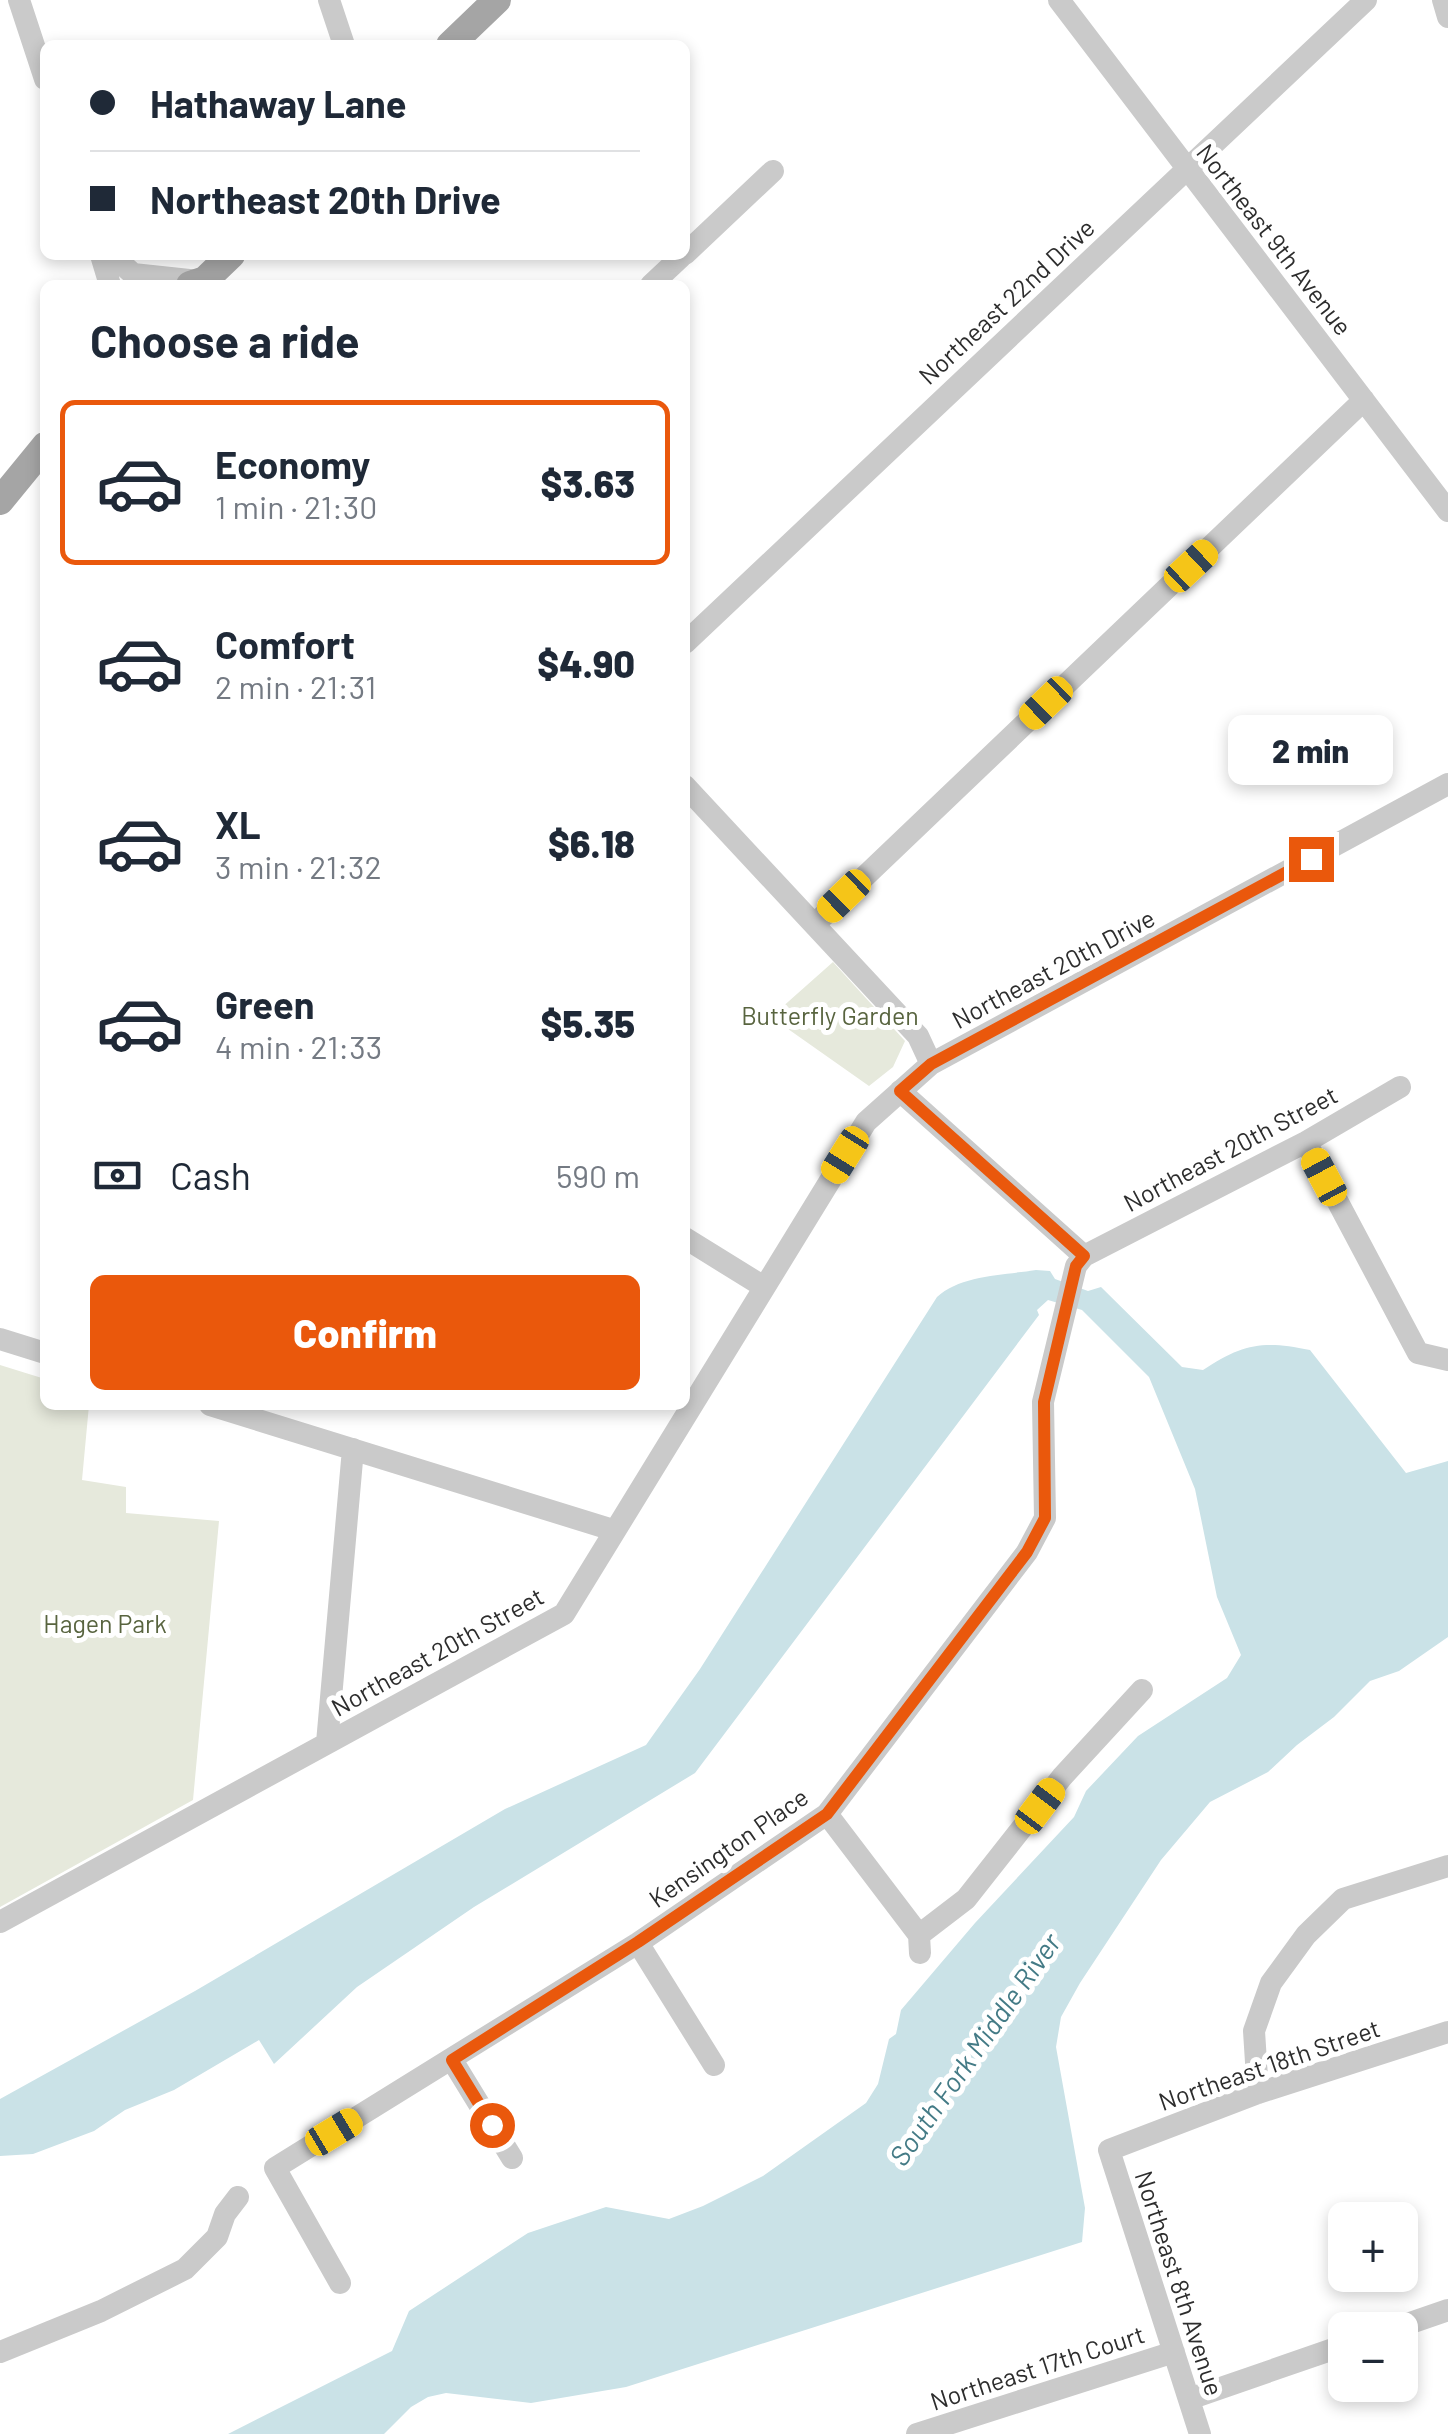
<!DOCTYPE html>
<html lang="en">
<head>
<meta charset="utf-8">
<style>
  :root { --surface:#fff; --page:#f2f2f3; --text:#1f2937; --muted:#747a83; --line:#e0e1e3; --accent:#ea580c }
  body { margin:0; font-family:Barlow,sans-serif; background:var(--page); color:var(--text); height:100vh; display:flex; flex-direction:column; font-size:38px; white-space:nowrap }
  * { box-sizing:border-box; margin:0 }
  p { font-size:32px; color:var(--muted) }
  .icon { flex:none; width:55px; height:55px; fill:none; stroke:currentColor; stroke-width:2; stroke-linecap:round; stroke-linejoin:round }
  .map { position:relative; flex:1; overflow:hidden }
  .side { position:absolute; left:40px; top:280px; width:650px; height:1130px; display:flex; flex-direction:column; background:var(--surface); border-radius:15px; box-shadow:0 5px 15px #0003 }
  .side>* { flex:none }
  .guide { position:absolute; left:40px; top:40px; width:650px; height:220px; border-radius:15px; box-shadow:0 5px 15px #0003; display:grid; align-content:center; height:220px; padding:0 50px; background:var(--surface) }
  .tools { position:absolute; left:1328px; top:2202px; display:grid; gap:20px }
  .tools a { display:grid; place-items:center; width:90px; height:90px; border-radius:15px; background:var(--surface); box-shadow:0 5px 15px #0003; font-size:50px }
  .end { position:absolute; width:45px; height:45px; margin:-22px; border:12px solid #ea580c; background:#fff; box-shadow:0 0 0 5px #fff }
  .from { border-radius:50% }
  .bubble { position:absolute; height:70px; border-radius:15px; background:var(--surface); box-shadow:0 5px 15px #0003; font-size:32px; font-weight:800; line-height:70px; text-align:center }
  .car { position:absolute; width:30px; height:60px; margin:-30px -15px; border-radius:12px; box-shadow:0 0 8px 2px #0007; background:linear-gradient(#f5c518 24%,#345 0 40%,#f5c518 0 76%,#345 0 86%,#f5c518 0) }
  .guide b { display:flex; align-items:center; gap:35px; height:95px; font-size:38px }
  .guide b+b { border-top:2px solid var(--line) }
  .guide i { width:25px; height:25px; background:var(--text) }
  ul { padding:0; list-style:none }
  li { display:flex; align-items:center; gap:30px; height:165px; margin:0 20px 15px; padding:0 30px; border:5px solid transparent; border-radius:15px }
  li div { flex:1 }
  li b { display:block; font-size:38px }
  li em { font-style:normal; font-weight:800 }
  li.active { border-color:var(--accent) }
  li>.icon { width:90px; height:90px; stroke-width:1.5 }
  h2 { padding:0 50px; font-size:45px; line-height:120px }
  .pay { display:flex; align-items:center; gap:25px; height:110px; padding:0 50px; font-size:38px }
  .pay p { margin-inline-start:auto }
  .button { display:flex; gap:20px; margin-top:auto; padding:20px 50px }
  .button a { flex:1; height:115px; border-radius:15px; background:var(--accent); color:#fff; font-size:40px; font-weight:800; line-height:115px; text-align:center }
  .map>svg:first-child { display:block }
</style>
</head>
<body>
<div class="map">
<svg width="1448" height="2434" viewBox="0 0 1448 2434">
  <rect width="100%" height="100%" fill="#fff"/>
  <path fill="#e6e9dc" d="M833 962 905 1041 893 1067 869 1086 771 1017Z
    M0 1365 45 1379V1405H89L82 1480 126 1487V1513L219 1521 193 1800 0 1907Z"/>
  <path fill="#cae2e7" d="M1036 1270 1050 1271 1055 1279 1088 1291 1101 1287 1182 1367 1203 1370C1242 1344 1263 1340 1310 1350L1406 1473 1448 1461V1637L1399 1671 1370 1681 1334 1717 1297 1745 1268 1772 1210 1802 1161 1860 1080 1983 1061 2017 1056 2047 1085 2208 1082 2242 626 2387 531 2403 446 2393 428 2397 411 2407 384 2434H228L392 2351 409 2311 528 2233 606 2207 669 2219 703 2206 763 2176 866 2103 878 2084 889 2039 896 2034 901 2010 975 1923 1074 1817 1086 1791 1138 1736 1227 1678 1241 1655 1217 1597 1195 1489 1149 1377 1082 1310 1048 1300 1037 1310 1039 1315 695 1773 474 1907 357 1987 274 2064 259 2040 174 2090 125 2110 94 2131 33 2154 0 2156V2099L195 1991 505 1809 646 1745 700 1669 937 1297C960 1275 1005 1275 1036 1270Z"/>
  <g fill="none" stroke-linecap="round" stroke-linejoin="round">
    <path stroke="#cacaca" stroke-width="22" d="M19 0 45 79
      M329 0 344 45
      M1059 0 1448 511
      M1443 0 1448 17
      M685 254 773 171
      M101 255 110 285
      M112 255 133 274 208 282
      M651 285 683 255
      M685 643 1366 0
      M685 786 918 1036 931 1064
      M815 924 1364 400
      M900 1091 1084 1256
      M1306 1142 1418 1353 1448 1360
      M685 1238 764 1287
      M0 1339 45 1353
      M210 1405 613 1530
      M327 1743 353 1449
      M827 1814 919 1935 920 1953
      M0 1922 564 1614 866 1122 931 1064 1448 784
      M919 1935 966 1899 1062 1777 1142 1690
      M638 1943 714 2065
      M452 2060 512 2158
      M1258 2093 1254 2031 1271 1983 1306 1935 1343 1899 1448 1866
      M340 2283 275 2168 638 1943 827 1814 1027 1552 1045 1518 1043 1402 1076 1266 1084 1256 1306 1142 1400 1087
      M1390 2330 1448 2310
      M0 2352 101 2311 185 2269 217 2237 225 2214 238 2197
      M1189 2399 1345 2345
      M917 2434 1174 2352
      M1200 2434 1109 2150 1258 2093 1448 2032"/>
    <path stroke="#a5a5a5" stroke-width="28" d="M450 45 497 0
      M190 285 205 280 231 255
      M0 501 45 446"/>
  </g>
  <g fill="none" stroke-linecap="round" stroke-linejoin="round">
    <path stroke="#ea580c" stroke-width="12" d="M492 2125 452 2060 638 1942 827 1814 1027 1552 1045 1518 1044 1402 1076 1266 1084 1256 900 1091 931 1064 1311 859"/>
  </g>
  <g text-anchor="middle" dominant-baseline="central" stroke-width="10" stroke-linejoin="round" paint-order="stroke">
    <g font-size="25" fill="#2d2d2d" stroke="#fff">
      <text transform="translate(1275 239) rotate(52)">Northeast 9th Avenue</text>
      <text transform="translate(1006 301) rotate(-43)">Northeast 22nd Drive</text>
      <text transform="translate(1053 968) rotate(-28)">Northeast 20th Drive</text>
      <text transform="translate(1230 1148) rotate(-28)">Northeast 20th Street</text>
      <text transform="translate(437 1651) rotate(-29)">Northeast 20th Street</text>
      <text transform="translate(728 1847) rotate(-35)">Kensington Place</text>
      <text transform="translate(1269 2064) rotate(-19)">Northeast 18th Street</text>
      <text transform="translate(1180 2283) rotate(72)">Northeast 8th Avenue</text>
      <text transform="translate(1037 2367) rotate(-18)">Northeast 17th Court</text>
    </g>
    <g font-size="25" fill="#58643f" stroke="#fff">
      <text x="830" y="1015">Butterfly Garden</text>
      <text x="105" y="1623">Hagen Park</text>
    </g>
    <g font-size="28" font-style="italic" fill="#447b86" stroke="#fff">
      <text transform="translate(974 2049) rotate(-55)">South Fork Middle River</text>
    </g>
  </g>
</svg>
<div class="tools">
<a>+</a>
<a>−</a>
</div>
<i class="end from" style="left:492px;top:2125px"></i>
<i class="end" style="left:1311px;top:859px"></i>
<div class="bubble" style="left:1228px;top:715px;width:165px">2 min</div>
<i class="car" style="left:1191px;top:566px;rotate:47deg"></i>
<i class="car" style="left:1046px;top:703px;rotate:226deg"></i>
<i class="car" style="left:844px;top:896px;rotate:226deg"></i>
<i class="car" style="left:845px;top:1155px;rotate:212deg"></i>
<i class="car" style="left:1324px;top:1177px;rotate:332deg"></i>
<i class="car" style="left:1040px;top:1806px;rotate:37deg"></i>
<i class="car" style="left:334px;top:2132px;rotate:59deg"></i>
<div class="guide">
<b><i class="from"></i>Hathaway Lane</b>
<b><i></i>Northeast 20th Drive</b>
</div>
<section class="side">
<h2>Choose a ride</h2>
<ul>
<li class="active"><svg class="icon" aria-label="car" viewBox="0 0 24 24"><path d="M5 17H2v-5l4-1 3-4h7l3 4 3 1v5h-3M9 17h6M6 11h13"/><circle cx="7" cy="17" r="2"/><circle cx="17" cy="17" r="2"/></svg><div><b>Economy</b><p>1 min · 21:30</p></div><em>$3.63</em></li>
<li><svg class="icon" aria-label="car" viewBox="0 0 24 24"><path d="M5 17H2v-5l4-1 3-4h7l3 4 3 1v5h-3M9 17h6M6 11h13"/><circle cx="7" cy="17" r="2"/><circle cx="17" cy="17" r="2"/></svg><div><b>Comfort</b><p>2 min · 21:31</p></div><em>$4.90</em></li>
<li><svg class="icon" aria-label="car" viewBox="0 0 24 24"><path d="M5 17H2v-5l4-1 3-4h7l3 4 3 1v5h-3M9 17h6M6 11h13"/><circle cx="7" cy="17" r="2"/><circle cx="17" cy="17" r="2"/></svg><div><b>XL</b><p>3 min · 21:32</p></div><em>$6.18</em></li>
<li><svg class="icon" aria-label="car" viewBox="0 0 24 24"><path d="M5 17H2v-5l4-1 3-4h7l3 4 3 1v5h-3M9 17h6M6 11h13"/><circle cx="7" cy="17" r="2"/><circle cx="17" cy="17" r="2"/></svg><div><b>Green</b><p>4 min · 21:33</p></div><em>$5.35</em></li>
</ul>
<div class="pay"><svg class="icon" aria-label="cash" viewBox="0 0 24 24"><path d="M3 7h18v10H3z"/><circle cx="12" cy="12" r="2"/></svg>Cash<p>590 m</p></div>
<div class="button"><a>Confirm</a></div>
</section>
</div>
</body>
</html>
